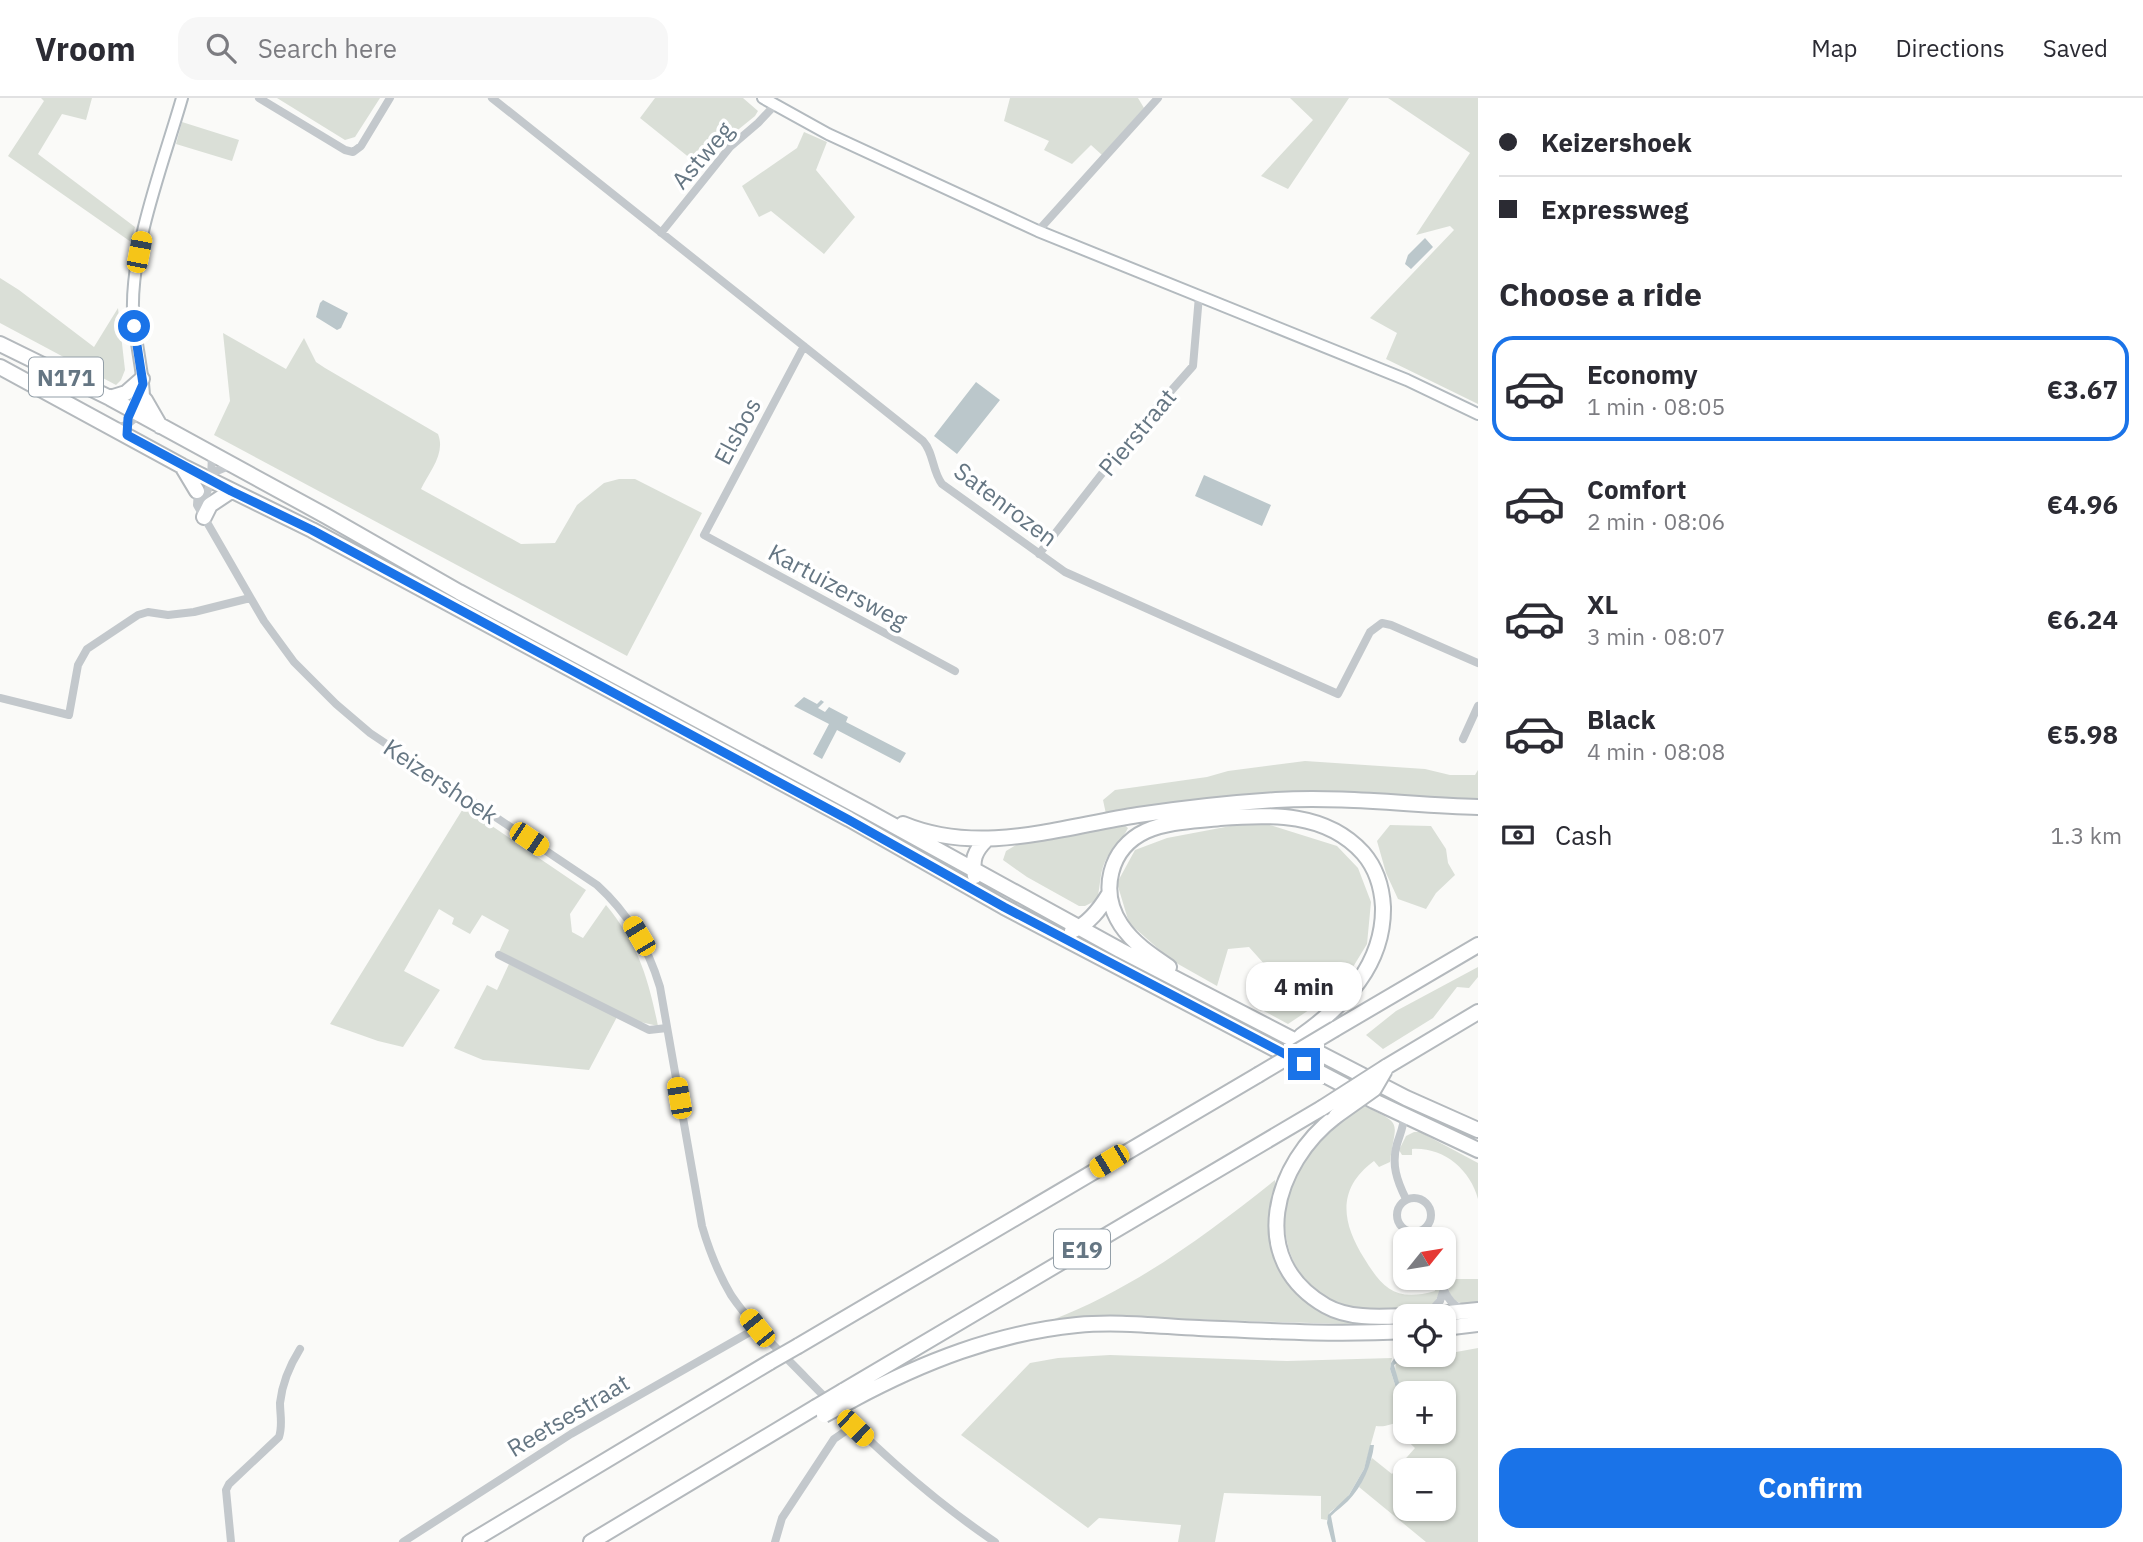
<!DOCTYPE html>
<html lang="en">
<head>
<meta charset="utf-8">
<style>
  :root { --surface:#fff; --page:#f7f7f7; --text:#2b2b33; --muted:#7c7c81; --line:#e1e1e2; --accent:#1a73e8 }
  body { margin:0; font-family:"IBM Plex Sans",sans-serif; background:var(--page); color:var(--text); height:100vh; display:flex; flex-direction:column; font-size:26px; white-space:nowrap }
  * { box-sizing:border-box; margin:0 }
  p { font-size:23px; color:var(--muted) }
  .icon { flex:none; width:38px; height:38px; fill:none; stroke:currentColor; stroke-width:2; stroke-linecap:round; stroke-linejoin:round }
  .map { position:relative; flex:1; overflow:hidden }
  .drawer { display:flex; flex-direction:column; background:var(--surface); width:665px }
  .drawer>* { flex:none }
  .banner { display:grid; align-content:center; height:154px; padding:0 21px; background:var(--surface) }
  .needle { width:46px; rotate:60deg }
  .fabs { position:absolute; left:1393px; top:1129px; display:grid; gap:14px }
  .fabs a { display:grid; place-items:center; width:63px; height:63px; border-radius:14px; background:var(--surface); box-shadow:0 2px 5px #0004; font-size:35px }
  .end { position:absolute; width:32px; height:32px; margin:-16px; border:9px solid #1a73e8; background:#fff; box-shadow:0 0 0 4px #fff }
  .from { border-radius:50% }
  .bubble { position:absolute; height:49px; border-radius:21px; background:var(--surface); box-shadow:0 2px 5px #0004; font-size:23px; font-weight:700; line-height:49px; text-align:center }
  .car { position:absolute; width:21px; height:42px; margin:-21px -10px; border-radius:9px; box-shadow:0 0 5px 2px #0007; background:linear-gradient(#f5c518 24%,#345 0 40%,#f5c518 0 76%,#345 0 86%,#f5c518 0) }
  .banner b { display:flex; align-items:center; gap:24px; height:66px; font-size:26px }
  .banner b+b { border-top:2px solid var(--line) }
  .banner i { width:18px; height:18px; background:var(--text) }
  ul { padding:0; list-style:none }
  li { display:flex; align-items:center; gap:21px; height:105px; margin:0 14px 10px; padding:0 7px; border:4px solid transparent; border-radius:21px }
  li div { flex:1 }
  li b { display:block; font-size:26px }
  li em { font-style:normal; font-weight:700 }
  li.on { border-color:var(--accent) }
  li>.icon { width:63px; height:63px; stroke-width:1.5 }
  h2 { padding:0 21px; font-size:32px; line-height:84px }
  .pay { display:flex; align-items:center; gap:18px; height:77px; padding:0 21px; font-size:26px }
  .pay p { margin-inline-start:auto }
  .action { display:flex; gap:14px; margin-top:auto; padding:14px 21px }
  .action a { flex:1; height:80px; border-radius:21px; background:var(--accent); color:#fff; font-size:28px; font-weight:700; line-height:80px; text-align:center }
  header { display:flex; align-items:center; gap:42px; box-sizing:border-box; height:98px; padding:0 35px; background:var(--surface); border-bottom:2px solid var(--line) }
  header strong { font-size:33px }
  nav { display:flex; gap:38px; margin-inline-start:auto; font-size:24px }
  .search { width:490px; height:63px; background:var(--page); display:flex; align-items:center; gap:18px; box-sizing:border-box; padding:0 24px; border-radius:21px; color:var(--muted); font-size:26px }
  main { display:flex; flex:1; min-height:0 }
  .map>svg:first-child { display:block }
</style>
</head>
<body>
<header>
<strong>Vroom</strong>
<div class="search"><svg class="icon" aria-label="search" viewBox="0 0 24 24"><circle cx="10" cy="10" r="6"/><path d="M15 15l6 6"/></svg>Search here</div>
<nav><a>Map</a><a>Directions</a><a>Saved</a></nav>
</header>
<main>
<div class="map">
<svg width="1478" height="1444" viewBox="0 0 1478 1444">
  <rect width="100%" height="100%" fill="#fafaf8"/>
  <path fill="#dadfd7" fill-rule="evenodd" d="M41 0H92L86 22 62 16 38 56 135 129 131 144 8 58 44 3Z
    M277 0H380L355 39 345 42Z
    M655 0H743L758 13 755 18 723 44 701 69 640 20Z
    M1010 0H1138L1144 10 1102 57 1091 47 1072 66 1044 52 1049 43 1004 23Z
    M1290 0H1349L1288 91 1261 78 1313 22Z
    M1388 0H1478V306L1386 261 1397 235 1370 220 1454 132 1450 128 1416 137 1470 55Z
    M182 24 239 42 232 63 176 46Z
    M804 34 827 44 816 72 855 119 824 156 771 113 759 119 742 88 797 50Z
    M0 180 19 192 94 249 118 210 125 272 121 282 116 287 0 225Z
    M223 235 286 271 304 240 316 264 325 270 438 336C446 356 429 374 421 391L521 446 555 445 577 407 604 385 619 381H635L702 415 627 558 214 337 230 303Z
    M1305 663 1425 671 1450 677H1475L1478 672V702C1439 700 1400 696 1361 696 1275 693 1190 700 1106 716L1103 702 1115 692 1207 679 1228 673Z
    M464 709 586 792 570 816 572 834 583 840 606 807C638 846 648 879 658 928L636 923 499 854 509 832 482 817 470 836 452 826 454 820 439 811 404 873 440 892 403 949 378 943 330 926Z
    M1257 723 1337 748 1358 770 1371 804 1367 846 1339 892 1288 926 1264 913 1284 888 1249 849 1228 851 1217 888 1171 862 1129 825 1117 785 1135 752 1167 740Z
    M1124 727 1128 730C1123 741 1114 748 1108 758 1099 772 1101 787 1097 802L1085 808H1079L1027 779 1003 762 1006 753 1016 747Z
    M1390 727 1431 728 1446 751 1448 765 1455 777 1436 795 1426 811 1398 801 1386 775 1377 743Z
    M509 866 617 919 589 972 483 962 454 950 487 887 497 892Z
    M1478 869V879L1469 890 1457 889 1433 920 1383 951 1366 937 1396 913Z
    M1364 1008C1405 1027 1395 1023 1390 1064L1379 1069 1374 1063C1336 1091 1342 1125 1364 1160 1383 1191 1396 1204 1435 1193L1434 1186 1438 1187 1440 1192C1437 1203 1432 1208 1421 1213 1390 1214 1355 1215 1326 1199 1285 1176 1275 1120 1294 1079 1303 1058 1320 1040 1337 1025L1339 1026Z
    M1414 1034H1420L1478 1065V1101C1470 1071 1443 1049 1412 1051V1057H1402L1399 1052 1406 1038Z
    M1275 1082C1277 1094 1270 1107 1269 1119 1266 1154 1287 1196 1320 1210 1337 1218 1362 1217 1377 1227L1123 1219 1053 1225 1052 1222C1135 1190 1206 1137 1275 1082Z
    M1456 1181H1478V1207C1462 1207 1449 1205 1448 1186Z
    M1478 1250V1444H1426L1359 1389 1372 1360 1392 1376 1415 1350 1394 1330 1405 1329V1334H1444V1295H1405V1312L1398 1302C1400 1287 1393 1276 1396 1265ZM1405 1372H1444V1410H1405Z
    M1110 1257 1287 1263 1392 1260 1390 1271 1396 1290 1395 1303 1405 1318V1324C1394 1323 1387 1330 1376 1328L1364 1371 1346 1402 1330 1414 1327 1422 1321 1421V1398L1224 1395 1215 1444H1178L1181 1427 1099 1420 1088 1430 961 1337 1030 1265 1058 1260Z"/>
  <path fill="#bbc7cb" d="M1425 140 1433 149 1411 171 1405 166 1408 157Z
    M323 202 348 215 341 230 337 232 316 219 320 205Z
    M976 284 1000 302 957 356 934 338Z
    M1204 377 1271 407 1262 428 1195 398Z
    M804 599 817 606 821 602 824 604 818 610 825 614 829 609 848 619 846 624 906 655 900 665 837 632 822 661 813 656 829 626 794 608Z
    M1411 1257H1441L1400 1263 1394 1267 1400 1288 1398 1302 1405 1312V1318L1395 1303 1396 1290 1390 1271 1391 1265 1396 1258Z
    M1370 1347H1374C1372 1366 1362 1389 1348 1403 1343 1408 1337 1412 1331 1418L1336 1444H1332L1327 1425 1328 1417 1349 1397 1364 1371Z"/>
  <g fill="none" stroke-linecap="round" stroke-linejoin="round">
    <defs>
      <path id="secondary" d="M763 0 828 36 1038 133 1407 282 1478 316
        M143 308C148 296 133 233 133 213 131 148 164 63 182 0
        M131 313 143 286"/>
      <path id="highway" d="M0 246 110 300 326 418 459 494 869 714 1120 852 1406 1000 1478 1032
        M0 269 182 368 312 432 849 721 1004 809 1374 1003 1478 1052
        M110 300 126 295 142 281
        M145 302 160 328
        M182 368 197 393
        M204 419 210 407 231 393
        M903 726C980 758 1061 729 1138 717 1184 710 1230 705 1276 702 1343 698 1411 707 1478 709
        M975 778C971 762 975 753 986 742
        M1072 833C1089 826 1100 811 1109 796
        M1169 869C1151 857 1133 845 1121 827 1099 794 1109 750 1146 733 1169 723 1195 723 1220 720 1271 716 1326 714 1363 755 1376 770 1382 790 1383 809 1384 866 1345 907 1301 938
        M1335 931 1478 847
        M1386 969 1478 914
        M1336 1018C1274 1065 1245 1162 1326 1208 1349 1221 1379 1219 1405 1218
        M1418 1218 1478 1212
        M1444 1230 1478 1226
        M798 1248 1258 977
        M843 1293 1322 1010
        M852 1302C923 1264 996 1235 1077 1227 1117 1223 1158 1228 1199 1230 1268 1233 1336 1237 1405 1233
        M470 1444 770 1264
        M591 1444 816 1309"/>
    </defs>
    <use href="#secondary" stroke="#b3babf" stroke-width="14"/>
    <use href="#highway" stroke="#b4b9bd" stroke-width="18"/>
    <path stroke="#c3c8cc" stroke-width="8" d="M259 0 345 52 353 54 361 48 390 0
      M492 0 923 343C934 355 932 373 942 386L1065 474 1338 596 1370 534 1382 525 1391 527 1478 565
      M1038 133 1158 0
      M661 135 730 49 758 25 774 8 771 4
      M804 248 704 437 955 573
      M115 331 128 326 139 317
      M205 378 231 367
      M198 392 197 407 264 523 294 564 336 606 370 635 597 787C628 815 648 849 660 889L702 1128C709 1152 718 1175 731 1197 752 1228 780 1253 806 1280 866 1341 924 1396 995 1444
      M204 412V403L211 383 212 356
      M1039 456 1133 336 1193 268 1199 198
      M0 600 69 617 78 567 87 551 138 517 148 514 168 517 194 514 250 500
      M1463 641 1478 608
      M499 857 649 932 667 930
      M1404 1018C1404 1028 1400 1036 1397 1046 1391 1066 1397 1083 1406 1101
      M1397 1117a17 17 0 1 1 34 0a17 17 0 1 1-34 0Z
      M1441 1180C1444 1195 1449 1206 1464 1212
      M1429 1215 1440 1203 1444 1191
      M231 1444 226 1392 229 1386 279 1339C283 1327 280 1317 280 1305 282 1286 290 1267 300 1251
      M403 1444 571 1336 757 1230
      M775 1444 782 1420 834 1341 853 1328"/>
    <use href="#secondary" stroke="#fff" stroke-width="10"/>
    <use href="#highway" stroke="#fff" stroke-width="14"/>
    <defs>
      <path id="highway-bridge" d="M1258 977 1335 931
        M1322 1010 1386 969
        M1336 1018 1374 991 1385 972
        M770 1264 798 1248
        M816 1309 843 1293
        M824 1317 852 1302"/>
    </defs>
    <use href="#highway-bridge" stroke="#b4b9bd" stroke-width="18" stroke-linecap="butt"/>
    <use href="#highway-bridge" stroke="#fff" stroke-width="14"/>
  </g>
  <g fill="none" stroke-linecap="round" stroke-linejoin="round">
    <path stroke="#1a73e8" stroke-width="9" d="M134 228 143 286 128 320 127 337 231 393 312 432 849 722 1004 809 1304 966"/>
  </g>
  <g text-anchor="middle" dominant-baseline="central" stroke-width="7" stroke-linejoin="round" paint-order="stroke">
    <g fill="#fff" stroke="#939fa8" stroke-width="2">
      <rect x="29" y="259.5" width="74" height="39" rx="5"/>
      <rect x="1054" y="1131.5" width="56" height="39" rx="5"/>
    </g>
    <g font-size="23" font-weight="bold" fill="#657683">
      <text x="66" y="279">N171</text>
      <text x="1082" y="1151">E19</text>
    </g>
    <g font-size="24" fill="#657683" stroke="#fff">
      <text transform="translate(702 57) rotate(-49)">Astweg</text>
      <text transform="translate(737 333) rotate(-62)">Elsbos</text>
      <text transform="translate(1137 334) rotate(-50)">Pierstraat</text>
      <text transform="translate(1006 406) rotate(37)">Satenrozen</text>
      <text transform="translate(838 488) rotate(28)">Kartuizersweg</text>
      <text transform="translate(441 683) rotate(34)">Keizershoek</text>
      <text transform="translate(568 1317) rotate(-31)">Reetsestraat</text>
    </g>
  </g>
</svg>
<div class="fabs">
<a><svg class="needle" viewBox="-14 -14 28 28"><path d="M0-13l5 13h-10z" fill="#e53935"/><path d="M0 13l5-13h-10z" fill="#7c7c81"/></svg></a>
<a><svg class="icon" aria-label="locate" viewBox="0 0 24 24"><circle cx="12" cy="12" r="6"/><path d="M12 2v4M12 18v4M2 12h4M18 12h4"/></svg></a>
<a>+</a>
<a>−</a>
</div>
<i class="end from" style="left:134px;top:228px"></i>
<i class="end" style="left:1304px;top:966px"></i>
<div class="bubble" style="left:1246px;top:864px;width:116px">4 min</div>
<i class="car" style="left:139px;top:154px;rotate:11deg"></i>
<i class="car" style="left:529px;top:741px;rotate:124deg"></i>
<i class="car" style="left:639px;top:838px;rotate:329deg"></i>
<i class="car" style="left:679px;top:1000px;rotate:350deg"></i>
<i class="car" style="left:1109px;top:1063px;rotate:239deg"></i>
<i class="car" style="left:757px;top:1230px;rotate:321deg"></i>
<i class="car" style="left:855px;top:1330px;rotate:134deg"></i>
</div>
<section class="drawer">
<div class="banner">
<b><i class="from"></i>Keizershoek</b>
<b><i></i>Expressweg</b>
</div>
<h2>Choose a ride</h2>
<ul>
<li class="on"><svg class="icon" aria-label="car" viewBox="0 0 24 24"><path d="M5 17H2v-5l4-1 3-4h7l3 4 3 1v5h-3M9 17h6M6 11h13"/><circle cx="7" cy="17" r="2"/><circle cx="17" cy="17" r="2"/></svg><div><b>Economy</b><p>1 min · 08:05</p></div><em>€3.67</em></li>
<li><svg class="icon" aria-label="car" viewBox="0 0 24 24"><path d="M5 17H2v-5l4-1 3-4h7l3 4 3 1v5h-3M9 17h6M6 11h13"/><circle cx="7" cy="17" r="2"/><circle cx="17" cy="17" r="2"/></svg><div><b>Comfort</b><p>2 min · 08:06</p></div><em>€4.96</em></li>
<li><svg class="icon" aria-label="car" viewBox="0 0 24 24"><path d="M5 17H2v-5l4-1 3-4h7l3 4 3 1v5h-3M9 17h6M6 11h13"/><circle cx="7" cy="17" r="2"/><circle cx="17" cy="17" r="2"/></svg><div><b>XL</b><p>3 min · 08:07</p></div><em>€6.24</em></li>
<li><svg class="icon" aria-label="car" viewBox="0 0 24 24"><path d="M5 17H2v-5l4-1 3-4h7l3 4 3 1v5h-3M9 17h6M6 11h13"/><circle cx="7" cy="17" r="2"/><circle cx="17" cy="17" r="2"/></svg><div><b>Black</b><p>4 min · 08:08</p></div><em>€5.98</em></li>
</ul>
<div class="pay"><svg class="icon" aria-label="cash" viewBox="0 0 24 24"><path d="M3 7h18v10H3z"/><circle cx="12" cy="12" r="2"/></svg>Cash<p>1.3 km</p></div>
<div class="action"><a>Confirm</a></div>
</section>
</main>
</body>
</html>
